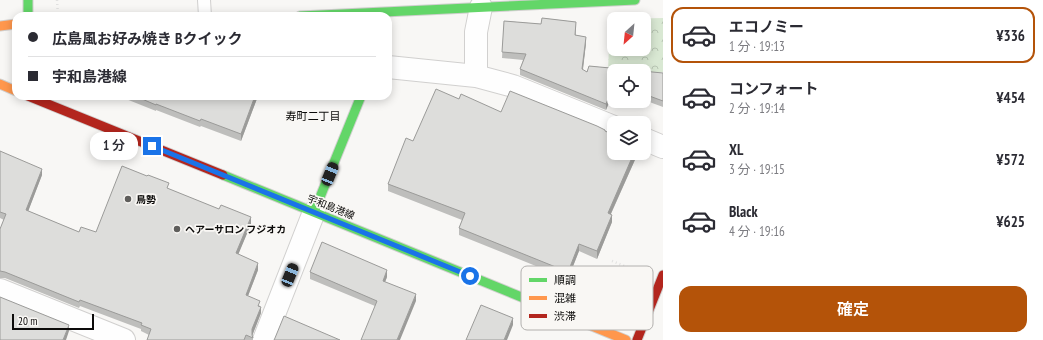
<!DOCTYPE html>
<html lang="ja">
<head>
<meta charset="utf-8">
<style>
  :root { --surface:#fff; --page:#f2f2f3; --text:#2b2b33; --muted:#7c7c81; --line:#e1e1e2; --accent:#b45309 }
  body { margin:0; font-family:"PT Sans Narrow","Noto Sans JP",sans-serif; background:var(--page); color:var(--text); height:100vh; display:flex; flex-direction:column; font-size:15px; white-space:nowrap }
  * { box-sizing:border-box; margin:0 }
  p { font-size:13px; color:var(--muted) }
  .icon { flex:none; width:22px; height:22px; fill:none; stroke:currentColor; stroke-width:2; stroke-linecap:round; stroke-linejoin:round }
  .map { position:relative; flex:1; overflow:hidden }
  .drawer { display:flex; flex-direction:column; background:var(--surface); width:380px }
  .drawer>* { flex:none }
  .top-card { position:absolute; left:12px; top:12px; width:380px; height:88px; border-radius:12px; box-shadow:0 2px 10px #0003; display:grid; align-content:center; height:88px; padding:0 16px; background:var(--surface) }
  .needle { width:26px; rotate:207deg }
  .fabs { position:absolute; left:607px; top:12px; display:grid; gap:8px }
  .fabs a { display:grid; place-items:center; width:44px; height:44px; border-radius:8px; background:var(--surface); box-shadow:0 2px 10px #0003; font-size:20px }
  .scale { position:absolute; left:12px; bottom:10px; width:82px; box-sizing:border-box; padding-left:4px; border:2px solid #0c0b0a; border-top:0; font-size:11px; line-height:14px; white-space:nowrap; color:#0c0b0a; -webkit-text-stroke:3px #f9f7f4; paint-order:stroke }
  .end { position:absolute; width:18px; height:18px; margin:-9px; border:5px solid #1a73e8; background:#fff; box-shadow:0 0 0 2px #fff }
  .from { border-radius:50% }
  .bubble { position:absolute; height:28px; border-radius:12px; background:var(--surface); box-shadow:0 2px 10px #0003; font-size:13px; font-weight:600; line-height:28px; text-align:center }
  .car { position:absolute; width:12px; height:24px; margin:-12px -6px; border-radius:5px; box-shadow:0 0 3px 1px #0007; background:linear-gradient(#222 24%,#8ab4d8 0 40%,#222 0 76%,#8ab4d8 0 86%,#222 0) }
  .top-card b { display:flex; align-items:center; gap:14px; height:38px; font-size:15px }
  .top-card b+b { border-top:1px solid var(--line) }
  .top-card i { width:10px; height:10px; background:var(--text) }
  ul { padding:7px 0 0; list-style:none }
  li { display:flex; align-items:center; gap:12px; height:56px; margin:0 8px 6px; padding:0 8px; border:2px solid transparent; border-radius:12px }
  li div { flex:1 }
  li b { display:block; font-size:15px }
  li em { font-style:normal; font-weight:600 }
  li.current { border-color:var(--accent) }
  li>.icon { width:36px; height:36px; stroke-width:1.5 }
  .button { display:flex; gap:8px; margin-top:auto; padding:8px 16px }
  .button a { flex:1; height:46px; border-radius:12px; background:var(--accent); color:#fff; font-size:16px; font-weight:600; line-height:46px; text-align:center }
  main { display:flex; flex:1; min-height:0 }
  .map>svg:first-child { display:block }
</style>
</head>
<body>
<main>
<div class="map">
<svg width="663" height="340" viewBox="0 0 663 340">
  <defs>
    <pattern id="park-crowns" width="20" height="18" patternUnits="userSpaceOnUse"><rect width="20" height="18" fill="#d9e8d3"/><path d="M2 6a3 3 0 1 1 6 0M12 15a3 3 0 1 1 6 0" fill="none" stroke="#b9c6b4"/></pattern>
  </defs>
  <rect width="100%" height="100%" fill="#f8f7f5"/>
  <path fill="url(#park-crowns)" d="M663 18V72H644V71H614L608 72 610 19H614V49H644V19H616Z"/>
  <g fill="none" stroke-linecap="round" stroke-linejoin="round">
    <defs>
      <path id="lane" d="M204 0 205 16"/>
      <path id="street" d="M388 67 476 76 513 86 614 127
        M476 76V32L481 7
        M644 139 663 147
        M0 290 124 340
        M264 340 314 212"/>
      <path id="fast" d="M28 0V16
        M300 16 635 0
        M223 175 531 301
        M314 212 361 96"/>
      <path id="slow" d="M0 26 16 24
        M0 84 16 91
        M531 301 626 340"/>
      <path id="jam" d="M28 96 223 175
        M637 340 663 275"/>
    </defs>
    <use href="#lane" stroke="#d1d0cf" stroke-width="14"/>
    <use href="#street" stroke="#d1d0cf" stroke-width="24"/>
    <use href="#fast" stroke="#d1d0cf" stroke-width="11"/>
    <use href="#slow" stroke="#d1d0cf" stroke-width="11"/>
    <use href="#jam" stroke="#d1d0cf" stroke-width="11"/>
    <path stroke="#e1e1e0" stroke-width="2.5" stroke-dasharray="1 3" stroke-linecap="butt" d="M57 0 58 16
      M612 261 637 271"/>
    <use href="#lane" stroke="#fefefe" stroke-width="12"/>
    <use href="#street" stroke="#fefefe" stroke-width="22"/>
    <use href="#fast" stroke="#63d668" stroke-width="9"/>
    <use href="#slow" stroke="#ff974d" stroke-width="9"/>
    <use href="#jam" stroke="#b3261e" stroke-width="9"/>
  </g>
  <path fill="#bebebc" d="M542 18 576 22V35L586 37V43L583 70 587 72 589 66 663 73V107L644 100V71H614V90L606 110 520 75V69L523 60 502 58 504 21 541 24Z
    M113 96H258L241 141 201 126 200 127 156 110V111L121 97V99Z
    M501 112 605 131 614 153H638L611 214 612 222 597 259 579 251 568 279 459 235V228L462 220 388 191V184L413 141Z
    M0 151 42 175 28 211 79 232H96L169 189 251 224 238 254 258 270 248 296 260 306 261 313 252 336 253 340H147L149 335 141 331V329L80 306 79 308 5 278H0V229L4 220 0 218Z
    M310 272 387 277 385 282 416 301 375 306 310 279Z"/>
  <path fill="#9b9b99" d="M586 37V43L582 76V69Z
    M614 84V90L606 110V104Z
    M255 96H258L241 141V134Z
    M634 153H638L608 220V213Z
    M42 169V175L26 217V210Z
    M612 215V222L597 259V251Z
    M251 217V224L236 260V253Z
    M579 244V251L568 279V272Z
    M258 263V270L246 301V295Z
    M387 270V277L383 287V281Z
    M416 294V301L400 340H397Z
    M261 307V313L252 336V329Z
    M513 318V325L507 340H504Z
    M69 325V331L66 340H63Z"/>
  <path fill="#dddddb" stroke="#9b9b99" d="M542 18 576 22 575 35 586 37 582 69 587 72 589 66 663 73V101L644 94V71H614V84L606 104 520 69 526 54 502 52 504 21 541 24Z
    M436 89 459 99 461 94 501 112 510 91 597 126 605 130V131L614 135V153H634L608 213 612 215 597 251 579 244 568 272 459 228 465 213 388 184 406 138 413 141Z
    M135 96H255L241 134 201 119 200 121 156 104V105Z
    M0 151 42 169 26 210 79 232 81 227 96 232 122 166 147 176 148 175 169 183 167 188 219 209 221 205 251 217 236 253 258 263 246 295 260 301 258 306 261 307 252 329V335L253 338 246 335 244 340H147L151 329 141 325 142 323 80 300 79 302 5 272 0 271V229L6 214 0 212Z
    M322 242 387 270 383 281 416 294 397 340H361L377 301 310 272Z
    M0 297 69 325 63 340H0Z
    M481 305 513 318 504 340H466Z
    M284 316 340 340H274L275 338Z"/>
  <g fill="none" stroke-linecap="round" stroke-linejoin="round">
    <path stroke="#1a73e8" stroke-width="5" d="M152 146 470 276"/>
  </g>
  <g fill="#5f5e5c" stroke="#f9f7f4" stroke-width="1.5">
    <circle cx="128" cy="199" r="4"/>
    <circle cx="177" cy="229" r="4"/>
  </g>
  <g text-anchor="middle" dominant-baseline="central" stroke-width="3.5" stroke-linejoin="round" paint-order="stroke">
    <g font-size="10" font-weight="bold" fill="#0c0b0a" stroke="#f9f7f4" text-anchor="start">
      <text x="136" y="199">鳥勢</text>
      <text x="185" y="229">ヘアーサロン フジオカ</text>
    </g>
    <g font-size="10" fill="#0c0b0a" stroke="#f9f7f4">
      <text transform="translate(331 207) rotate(22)">宇和島港線</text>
    </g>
    <g font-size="11" fill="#0c0b0a" stroke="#f9f7f4">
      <text x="313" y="116">寿町二丁目</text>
    </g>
  </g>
  <rect x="521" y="266" width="132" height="64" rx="6" fill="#f9f7f4" stroke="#b2b0ae" stroke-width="1"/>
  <rect x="529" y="278" width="18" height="4" fill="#63d668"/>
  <rect x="529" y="296" width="18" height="4" fill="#ff974d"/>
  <rect x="529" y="314" width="18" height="4" fill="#b3261e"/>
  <g font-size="11" fill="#0c0b0a">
    <text x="554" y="284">順調</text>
    <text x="554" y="302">混雑</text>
    <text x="554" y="320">渋滞</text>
  </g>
</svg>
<div class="fabs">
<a><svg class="needle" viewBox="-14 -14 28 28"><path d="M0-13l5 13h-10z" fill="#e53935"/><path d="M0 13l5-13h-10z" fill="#7c7c81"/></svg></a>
<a><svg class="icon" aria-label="locate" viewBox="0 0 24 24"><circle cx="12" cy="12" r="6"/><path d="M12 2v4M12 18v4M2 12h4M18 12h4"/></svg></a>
<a><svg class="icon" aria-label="layers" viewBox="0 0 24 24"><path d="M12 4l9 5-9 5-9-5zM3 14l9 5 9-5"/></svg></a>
</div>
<div class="scale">20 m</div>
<i class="end from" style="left:470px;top:276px"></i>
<i class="end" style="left:152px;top:146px"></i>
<div class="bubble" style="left:90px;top:132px;width:48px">1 分</div>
<i class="car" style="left:330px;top:174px;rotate:22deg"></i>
<i class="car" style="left:290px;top:275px;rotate:22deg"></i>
<div class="top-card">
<b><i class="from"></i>広島風お好み焼き Bクイック</b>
<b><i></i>宇和島港線</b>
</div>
</div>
<section class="drawer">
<ul>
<li class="current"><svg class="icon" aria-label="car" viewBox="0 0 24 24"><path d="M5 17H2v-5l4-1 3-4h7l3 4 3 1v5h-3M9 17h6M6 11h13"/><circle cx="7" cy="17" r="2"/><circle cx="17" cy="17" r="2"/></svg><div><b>エコノミー</b><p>1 分 · 19:13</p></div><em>¥336</em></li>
<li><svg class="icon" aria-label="car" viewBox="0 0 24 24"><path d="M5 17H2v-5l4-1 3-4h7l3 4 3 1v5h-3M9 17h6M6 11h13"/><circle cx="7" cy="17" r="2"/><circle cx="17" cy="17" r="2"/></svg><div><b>コンフォート</b><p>2 分 · 19:14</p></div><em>¥454</em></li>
<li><svg class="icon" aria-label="car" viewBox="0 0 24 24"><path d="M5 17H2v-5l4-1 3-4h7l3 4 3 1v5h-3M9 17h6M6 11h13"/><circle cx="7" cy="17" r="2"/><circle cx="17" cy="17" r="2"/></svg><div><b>XL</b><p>3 分 · 19:15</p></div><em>¥572</em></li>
<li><svg class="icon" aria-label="car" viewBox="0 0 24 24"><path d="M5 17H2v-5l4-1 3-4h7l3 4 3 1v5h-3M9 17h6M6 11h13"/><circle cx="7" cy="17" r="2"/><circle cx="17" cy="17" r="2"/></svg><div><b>Black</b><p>4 分 · 19:16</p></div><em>¥625</em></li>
</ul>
<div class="button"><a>確定</a></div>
</section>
</main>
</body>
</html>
